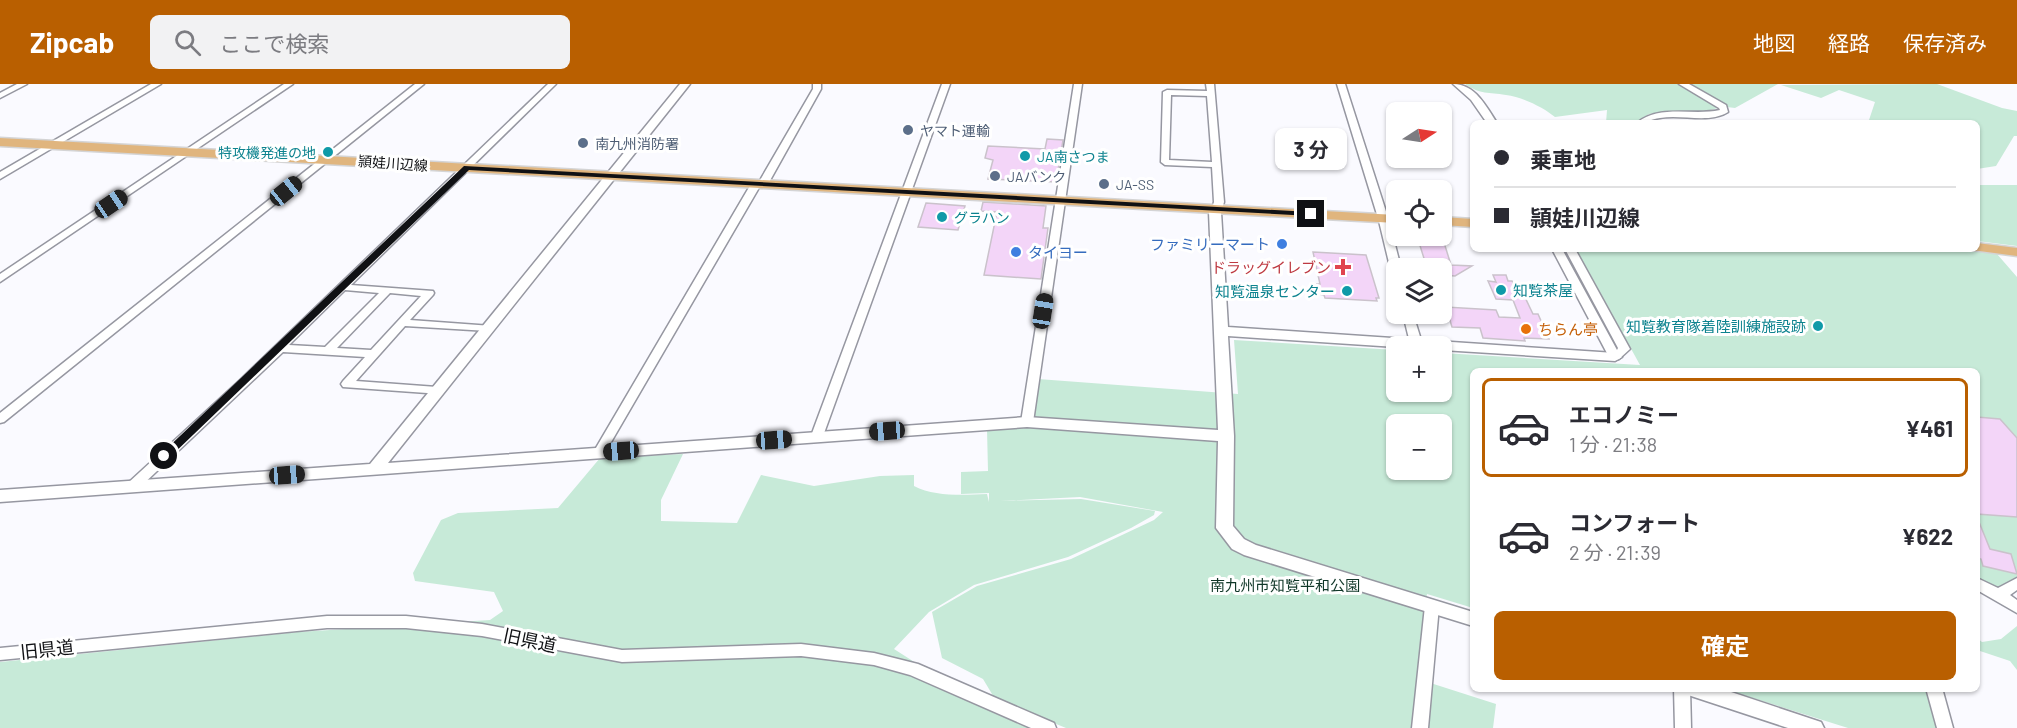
<!DOCTYPE html>
<html lang="ja">
<head>
<meta charset="utf-8">
<style>
  :root { --surface:#fff; --page:#f2f2f3; --text:#2b2b33; --muted:#7c7c81; --line:#e1e1e2; --accent:#b95f00 }
  body { margin:0; font-family:Barlow,"Noto Sans JP",sans-serif; background:var(--page); color:var(--text); height:100vh; display:flex; flex-direction:column; font-size:22px; white-space:nowrap }
  * { box-sizing:border-box; margin:0 }
  p { font-size:20px; color:var(--muted) }
  .icon { flex:none; width:33px; height:33px; fill:none; stroke:currentColor; stroke-width:2; stroke-linecap:round; stroke-linejoin:round }
  .map { position:relative; flex:1; overflow:hidden }
  .sheet { position:absolute; left:1470px; top:284px; width:510px; height:324px; display:flex; flex-direction:column; background:var(--surface); border-radius:9px; box-shadow:0 2px 4px #0004 }
  .sheet>* { flex:none }
  .top-card { position:absolute; left:1470px; top:36px; width:510px; height:132px; border-radius:9px; box-shadow:0 2px 4px #0004; display:grid; align-content:center; height:132px; padding:0 24px; background:var(--surface) }
  .needle { width:39px; rotate:78deg }
  .fabs { position:absolute; left:1386px; top:18px; display:grid; gap:12px }
  .fabs a { display:grid; place-items:center; width:66px; height:66px; border-radius:9px; background:var(--surface); box-shadow:0 2px 4px #0004; font-size:30px }
  .end { position:absolute; width:27px; height:27px; margin:-14px; border:8px solid #101114; background:#fff; box-shadow:0 0 0 3px #fff }
  .from { border-radius:50% }
  .bubble { position:absolute; height:42px; border-radius:9px; background:var(--surface); box-shadow:0 2px 4px #0004; font-size:20px; font-weight:700; line-height:42px; text-align:center }
  .car { position:absolute; width:18px; height:36px; margin:-18px -9px; border-radius:8px; box-shadow:0 0 4px 2px #0007; background:linear-gradient(#222 24%,#8ab4d8 0 40%,#222 0 76%,#8ab4d8 0 86%,#222 0) }
  .top-card b { display:flex; align-items:center; gap:21px; height:57px; font-size:22px }
  .top-card b+b { border-top:2px solid var(--line) }
  .top-card i { width:15px; height:15px; background:var(--text) }
  ul { padding:10px 0 0; list-style:none }
  li { display:flex; align-items:center; gap:18px; height:99px; margin:0 12px 9px; padding:0 12px; border:3px solid transparent; border-radius:9px }
  li div { flex:1 }
  li b { display:block; font-size:22px }
  li em { font-style:normal; font-weight:700 }
  li.selected { border-color:var(--accent) }
  li>.icon { width:54px; height:54px; stroke-width:1.5 }
  .button { display:flex; gap:12px; margin-top:auto; padding:12px 24px }
  .button a { flex:1; height:69px; border-radius:9px; background:var(--accent); color:#fff; font-size:24px; font-weight:700; line-height:69px; text-align:center }
  header { display:flex; align-items:center; gap:36px; box-sizing:border-box; height:84px; padding:0 30px; background:var(--accent); color:#fff }
  header strong { font-size:28px }
  nav { display:flex; gap:33px; margin-inline-start:auto; font-size:21px }
  .search { width:420px; height:54px; background:var(--page); display:flex; align-items:center; gap:15px; box-sizing:border-box; padding:0 21px; border-radius:9px; color:var(--muted); font-size:22px }
  .map>svg:first-child { display:block }
</style>
</head>
<body>
<header>
<strong>Zipcab</strong>
<div class="search"><svg class="icon" aria-label="search" viewBox="0 0 24 24"><circle cx="10" cy="10" r="6"/><path d="M15 15l6 6"/></svg>ここで検索</div>
<nav><a>地図</a><a>経路</a><a>保存済み</a></nav>
</header>
<div class="map">
<svg width="2017" height="644" viewBox="0 0 2017 644">
  <rect width="100%" height="100%" fill="#fafaff"/>
  <path fill="#c7ead8" fill-rule="evenodd" d="M1465 0H1680L1718 24 1699 29 1670 28 1649 30 1635 39H1606L1607 26 1555 33C1543 23 1522 13 1506 11 1488 8 1481 11 1465 0Z
    M1689 0H1778L1735 24 1727 23Z
    M1937 0 2002 24 2017 27V52H2014L1996 82 1977 85V39H1868L1875 18 1839 6 1821 14 1781 1Z
    M1977 101H2017V162L1977 157Z
    M1576 165H1963L1997 170 2017 193V494C2000 504 1996 506 1977 500V286H1473V524L1427 510 1418 595 1496 620 1493 644H1066L995 615 983 595 942 574 932 528 977 502 1071 475 1154 436 1163 428 1080 413 1000 417 1081 415 1155 427 1154 431 1131 444 1068 473 974 501 929 528 894 565 994 629 1030 644H0V578L298 548 490 536 503 527 494 508 415 497 413 489 441 436 458 429 558 424 600 374 683 370 661 416V437L737 439 761 391 814 402 880 392 914 391V402C935 413 964 411 987 410L989 418V409L961 410V388L988 387 987 345 1031 343 1038 295 1238 310 1234 256 1396 266V308H1442V269L1640 281ZM1396 340H1442V386H1396Z
    M2017 542V586L2010 577 1977 566V554L1982 558 2001 555Z
    M1724 605H1926L1938 644H1848Z"/>
  <path fill="#f3d5f8" stroke="#cac2cb" stroke-width="1.5" d="M1047 55 1063 56 1056 98 988 95 993 76 985 74 988 62 1045 65Z
    M983 118 1046 122 1043 144H1048L1041 195 984 191 997 128 981 127Z
    M926 119 965 122 958 146 918 143Z
    M1417 152H1442L1451 181 1472 182 1455 192 1442 191V184H1427Z
    M1313 168 1366 171 1379 214H1376L1377 217 1325 214 1324 211 1319 210 1317 200H1320Z
    M1493 191H1506L1508 197H1512L1517 207H1522L1533 230H1538L1549 255 1524 254 1525 257 1483 254 1480 244 1452 243 1446 223 1496 226 1499 233 1520 234 1513 216 1496 215 1488 197 1496 198Z
    M1977 333 2000 335 2017 354V433L1977 430Z
    M1977 433 1990 465 2011 470 2017 490 1983 482 1981 475 1977 474Z"/>
  <g fill="none" stroke-linecap="round" stroke-linejoin="round">
    <defs>
      <path id="minor" d="M17 0H27L0 14V9Z
        M151 0H161L0 95V88Z
        M284 0H293L0 198V190Z
        M415 0H424L4 338 0 339V329Z
        M548 0H556L351 201 433 207 434 209 433 211 410 236 492 242 493 244 492 246 488 247 405 242 356 297 437 303 443 307 441 310 343 303 341 300 343 297 365 273 283 268 138 405H128L126 402 128 399 240 296ZM345 206 379 209 325 263 289 261ZM390 209 421 212 371 266 337 264Z
        M813 0H821V5L768 100 763 103 760 102 603 372H595L593 369 751 100 756 97 759 98 813 5Z
        M942 0H950L823 352 821 355H813L811 352Z
        M1074 0H1082L1033 338 1027 342 1021 338Z
        M1206 0H1214L1224 118 1222 125 1217 128 1212 125 1214 118 1212 83 1165 81 1161 78 1163 8 1167 6 1207 7ZM1171 11 1207 12 1212 78 1169 76Z
        M1337 0H1345L1389 137 1401 184H1396V190L1391 187 1379 137Z
        M1679 0H1689L1726 21 1728 28C1709 40 1682 30 1660 34 1651 35 1646 39 1637 39 1659 20 1693 32 1720 26L1719 24Z
        M1552 165H1562L1617 266 1618 264 1565 165H1575L1630 265 1619 275 1615 276 1609 273Z
        M1403 230H1413L1422 259 1420 261H1412L1410 259Z
        M1977 494 1998 504 2017 494V506L2010 511 2017 516V529L1977 506Z
        M1432 516 1437 518 1439 522 1428 644H1412L1425 522 1427 518Z
        M327 532H406L482 540 622 566 801 560 874 569 918 580 1054 639 1056 644H1031L910 591 874 581 801 572 622 578 482 552 406 544H327L0 576V564Z
        M1674 604H1690L1691 644H1675Z
        M1926 604H1942L1953 644H1937Z"/>
      <path id="tertiary" d="M680 0H690L388 379 1027 333 1218 346 1209 128 1213 122 1217 121 1223 125 1221 128 1228 243 1615 269 1622 273 1615 277 1442 266V262L1396 263 1228 252 1234 352 1233 442 1244 455 1256 461 1473 528V542L1244 471 1232 465 1216 444 1218 357 1027 343 0 418V406L370 380Z
        M1453 0C1475 0 1486 22 1497 39H1487L1471 16Z
        M1682 604H1719L1821 638 1824 644H1788L1685 610Z"/>
      <path id="primary" d="M0 54 1396 131V139L0 62Z
        M1442 133 1473 135V143L1442 141Z
        M1977 159 2017 164V172L1972 166 1977 165Z"/>
    </defs>
    <use href="#minor" stroke="#9697a1" stroke-width="3"/>
    <use href="#tertiary" stroke="#9697a1" stroke-width="3"/>
    <use href="#primary" stroke="#d4d4d5" stroke-width="3"/>
    <use href="#minor" fill="#fff" fill-rule="evenodd"/>
    <use href="#tertiary" fill="#fff" fill-rule="evenodd"/>
    <use href="#primary" fill="#e0b57e" fill-rule="evenodd"/>
  </g>
  <path fill="#101114" d="M464 82 1311 128 1315 130 1311 132 469 86 168 375H161V370Z"/>
  <g fill="#5c6f8a" stroke="#fff" stroke-width="2">
    <circle cx="908" cy="46" r="6"/>
    <circle cx="583" cy="59" r="6"/>
    <circle cx="995" cy="92" r="6"/>
    <circle cx="1104" cy="100" r="6"/>
  </g>
  <g fill="#0f9aa8" stroke="#fff" stroke-width="2">
    <circle cx="328" cy="68" r="6"/>
    <circle cx="1025" cy="72" r="6"/>
    <circle cx="942" cy="133" r="6"/>
    <circle cx="1501" cy="206" r="6"/>
    <circle cx="1347" cy="207" r="6"/>
    <circle cx="1818" cy="242" r="6"/>
  </g>
  <g fill="#3f7fe0" stroke="#fff" stroke-width="2">
    <circle cx="1282" cy="160" r="6"/>
    <circle cx="1016" cy="168" r="6"/>
  </g>
  <path fill="#e0444e" stroke="#fff" stroke-width="2" d="M1340 174h6v6h6v6h-6v6h-6v-6h-6v-6h6z"/>
  <circle fill="#e8710a" stroke="#fff" stroke-width="2" cx="1526" cy="245" r="6"/>
  <g text-anchor="middle" dominant-baseline="central" stroke-width="6" stroke-linejoin="round" paint-order="stroke">
    <g font-size="14" fill="#4e5e75" stroke="#fff" text-anchor="start">
      <text x="920" y="46">ヤマト運輸</text>
      <text x="595" y="59">南九州消防署</text>
      <text x="1007" y="92">JAバンク</text>
      <text x="1116" y="100">JA-SS</text>
    </g>
    <g font-size="14" fill="#0d838f" stroke="#fff" text-anchor="start">
      <text x="316" y="68" text-anchor="end">特攻機発進の地</text>
      <text x="1037" y="72">JA南さつま</text>
      <text x="954" y="133">グラハン</text>
    </g>
    <g font-size="14" fill="#101114" stroke="#fff">
      <text transform="translate(393 79) rotate(4)">頴娃川辺線</text>
    </g>
    <g font-size="15" fill="#366cbe" stroke="#fff" text-anchor="end">
      <text x="1270" y="160">ファミリーマート</text>
      <text x="1028" y="168" text-anchor="start">タイヨー</text>
    </g>
    <g font-size="15" fill="#be3a42" stroke="#fff" text-anchor="end">
      <text x="1331" y="183">ドラッグイレブン</text>
    </g>
    <g font-size="15" fill="#0d838f" stroke="#fff" text-anchor="end">
      <text x="1513" y="206" text-anchor="start">知覧茶屋</text>
      <text x="1335" y="207">知覧温泉センター</text>
      <text x="1806" y="242">知覧教育隊着陸訓練施設跡</text>
    </g>
    <g font-size="15" fill="#c56008" stroke="#fff" text-anchor="start">
      <text x="1538" y="245">ちらん亭</text>
    </g>
    <g font-size="15" fill="#103728" stroke="#fff">
      <text x="1285" y="501">南九州市知覧平和公園</text>
    </g>
    <g font-size="18" fill="#101114" stroke="#fff">
      <text transform="translate(530 556) rotate(12)">旧県道</text>
      <text transform="translate(47 565) rotate(-6)">旧県道</text>
    </g>
  </g>
</svg>
<div class="fabs">
<a><svg class="needle" viewBox="-14 -14 28 28"><path d="M0-13l5 13h-10z" fill="#e53935"/><path d="M0 13l5-13h-10z" fill="#7c7c81"/></svg></a>
<a><svg class="icon" aria-label="locate" viewBox="0 0 24 24"><circle cx="12" cy="12" r="6"/><path d="M12 2v4M12 18v4M2 12h4M18 12h4"/></svg></a>
<a><svg class="icon" aria-label="layers" viewBox="0 0 24 24"><path d="M12 4l9 5-9 5-9-5zM3 14l9 5 9-5"/></svg></a>
<a>+</a>
<a>−</a>
</div>
<i class="end from" style="left:164px;top:372px"></i>
<i class="end" style="left:1311px;top:130px"></i>
<div class="bubble" style="left:1275px;top:44px;width:72px">3 分</div>
<i class="car" style="left:286px;top:107px;rotate:51deg"></i>
<i class="car" style="left:111px;top:120px;rotate:56deg"></i>
<i class="car" style="left:1043px;top:227px;rotate:9deg"></i>
<i class="car" style="left:887px;top:347px;rotate:266deg"></i>
<i class="car" style="left:774px;top:356px;rotate:86deg"></i>
<i class="car" style="left:621px;top:367px;rotate:266deg"></i>
<i class="car" style="left:287px;top:391px;rotate:86deg"></i>
<div class="top-card">
<b><i class="from"></i>乗車地</b>
<b><i></i>頴娃川辺線</b>
</div>
<section class="sheet">
<ul>
<li class="selected"><svg class="icon" aria-label="car" viewBox="0 0 24 24"><path d="M5 17H2v-5l4-1 3-4h7l3 4 3 1v5h-3M9 17h6M6 11h13"/><circle cx="7" cy="17" r="2"/><circle cx="17" cy="17" r="2"/></svg><div><b>エコノミー</b><p>1 分 · 21:38</p></div><em>¥461</em></li>
<li><svg class="icon" aria-label="car" viewBox="0 0 24 24"><path d="M5 17H2v-5l4-1 3-4h7l3 4 3 1v5h-3M9 17h6M6 11h13"/><circle cx="7" cy="17" r="2"/><circle cx="17" cy="17" r="2"/></svg><div><b>コンフォート</b><p>2 分 · 21:39</p></div><em>¥622</em></li>
</ul>
<div class="button"><a>確定</a></div>
</section>
</div>
</body>
</html>
